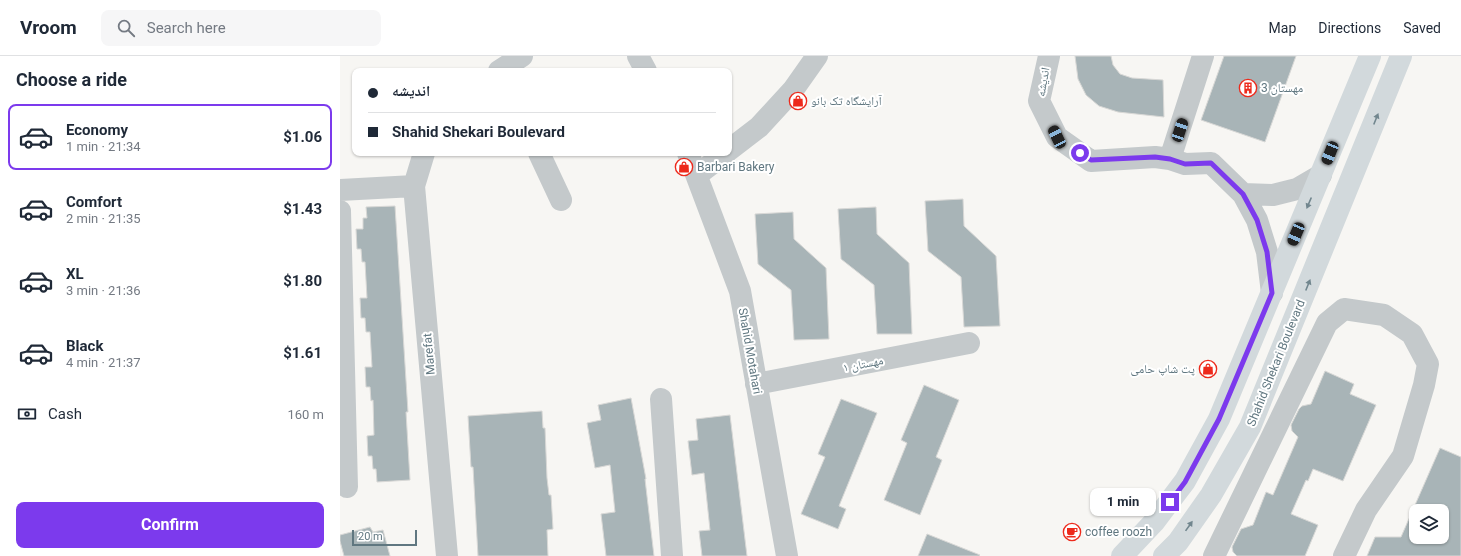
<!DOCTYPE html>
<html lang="en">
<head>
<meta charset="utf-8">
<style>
  :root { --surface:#fff; --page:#f6f6f7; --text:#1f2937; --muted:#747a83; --line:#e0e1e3; --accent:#7c3aed }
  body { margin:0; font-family:Roboto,"Noto Naskh Arabic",sans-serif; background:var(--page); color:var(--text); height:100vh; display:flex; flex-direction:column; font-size:15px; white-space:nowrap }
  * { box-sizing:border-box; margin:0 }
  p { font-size:13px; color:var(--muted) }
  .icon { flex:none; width:22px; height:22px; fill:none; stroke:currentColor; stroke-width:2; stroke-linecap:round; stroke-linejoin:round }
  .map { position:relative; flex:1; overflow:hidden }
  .sheet { display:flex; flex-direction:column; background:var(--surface); width:340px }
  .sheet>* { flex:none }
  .banner { position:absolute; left:12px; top:12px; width:380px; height:88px; border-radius:8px; box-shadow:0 1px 3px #0004; display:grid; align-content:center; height:88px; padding:0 16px; background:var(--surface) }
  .controls { position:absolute; left:1069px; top:448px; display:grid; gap:8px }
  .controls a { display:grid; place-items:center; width:40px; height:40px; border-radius:8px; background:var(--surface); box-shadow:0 1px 3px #0004; font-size:20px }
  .scale { position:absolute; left:12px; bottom:10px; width:65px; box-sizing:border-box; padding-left:4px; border:2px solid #607780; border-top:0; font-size:11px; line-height:14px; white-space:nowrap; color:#607780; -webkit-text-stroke:3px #fff; paint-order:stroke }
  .end { position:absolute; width:18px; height:18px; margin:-9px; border:5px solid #7c3aed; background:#fff; box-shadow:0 0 0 2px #fff }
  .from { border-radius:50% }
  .bubble { position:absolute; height:28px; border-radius:8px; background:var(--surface); box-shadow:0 1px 3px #0004; font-size:13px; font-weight:700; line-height:28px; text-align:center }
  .car { position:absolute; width:12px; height:24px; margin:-12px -6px; border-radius:5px; box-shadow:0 0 3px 1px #0007; background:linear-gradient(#222 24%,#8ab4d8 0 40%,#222 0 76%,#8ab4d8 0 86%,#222 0) }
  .banner b { display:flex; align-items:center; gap:14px; height:38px; font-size:15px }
  .banner b+b { border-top:1px solid var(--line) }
  .banner i { width:10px; height:10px; background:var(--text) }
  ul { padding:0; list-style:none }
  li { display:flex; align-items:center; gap:12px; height:66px; margin:0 8px 6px; padding:0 8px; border:2px solid transparent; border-radius:8px }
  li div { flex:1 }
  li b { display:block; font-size:15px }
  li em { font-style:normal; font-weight:700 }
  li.current { border-color:var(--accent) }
  li>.icon { width:36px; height:36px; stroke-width:1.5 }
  h2 { padding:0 16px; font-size:18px; line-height:48px }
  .pay { display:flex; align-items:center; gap:10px; height:44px; padding:0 16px; font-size:15px }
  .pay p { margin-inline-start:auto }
  .primary-button { display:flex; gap:8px; margin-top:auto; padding:8px 16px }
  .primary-button a { flex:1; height:46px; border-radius:8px; background:var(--accent); color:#fff; font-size:16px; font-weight:700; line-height:46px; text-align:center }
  header { display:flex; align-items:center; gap:24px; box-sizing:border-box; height:56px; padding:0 20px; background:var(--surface); border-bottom:1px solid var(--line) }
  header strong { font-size:19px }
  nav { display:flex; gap:22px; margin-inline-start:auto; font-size:14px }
  .search { width:280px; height:36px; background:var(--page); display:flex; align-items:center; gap:10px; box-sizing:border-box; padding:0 14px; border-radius:8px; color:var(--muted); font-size:15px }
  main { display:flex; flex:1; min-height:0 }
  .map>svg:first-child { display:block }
</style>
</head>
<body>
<header>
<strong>Vroom</strong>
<div class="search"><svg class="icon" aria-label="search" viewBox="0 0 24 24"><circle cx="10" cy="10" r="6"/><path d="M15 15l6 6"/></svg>Search here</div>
<nav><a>Map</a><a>Directions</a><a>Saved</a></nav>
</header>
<main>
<section class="sheet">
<h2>Choose a ride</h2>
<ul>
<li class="current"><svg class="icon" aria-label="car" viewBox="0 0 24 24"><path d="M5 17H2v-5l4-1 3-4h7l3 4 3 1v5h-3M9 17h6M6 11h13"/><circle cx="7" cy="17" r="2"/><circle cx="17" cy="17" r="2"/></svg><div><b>Economy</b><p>1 min · 21:34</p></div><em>$1.06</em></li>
<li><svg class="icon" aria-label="car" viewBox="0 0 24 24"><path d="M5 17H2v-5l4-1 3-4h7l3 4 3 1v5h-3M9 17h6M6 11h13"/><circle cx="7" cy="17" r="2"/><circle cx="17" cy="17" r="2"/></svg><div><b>Comfort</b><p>2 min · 21:35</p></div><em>$1.43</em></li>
<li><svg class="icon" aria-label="car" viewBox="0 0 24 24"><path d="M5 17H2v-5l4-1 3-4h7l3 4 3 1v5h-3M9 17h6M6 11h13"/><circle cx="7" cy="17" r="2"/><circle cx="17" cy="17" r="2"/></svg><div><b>XL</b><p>3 min · 21:36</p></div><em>$1.80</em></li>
<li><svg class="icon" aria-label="car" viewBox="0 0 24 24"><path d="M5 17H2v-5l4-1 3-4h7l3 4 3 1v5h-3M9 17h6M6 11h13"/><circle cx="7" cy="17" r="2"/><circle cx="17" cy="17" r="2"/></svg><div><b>Black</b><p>4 min · 21:37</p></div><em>$1.61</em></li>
</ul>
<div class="pay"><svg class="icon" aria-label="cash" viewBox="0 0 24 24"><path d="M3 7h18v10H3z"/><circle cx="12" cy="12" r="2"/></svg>Cash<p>160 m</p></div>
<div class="primary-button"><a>Confirm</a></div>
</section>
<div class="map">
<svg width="1121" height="500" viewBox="0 0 1121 500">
  <rect width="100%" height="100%" fill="#f7f6f3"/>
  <path fill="#a8b4b7" stroke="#d8d8d6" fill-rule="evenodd" d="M735 0H771L773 9 780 18 792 22 823 24 824 61 778 56 759 50 746 39 738 23Z
    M884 0H956L925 86 861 64Z
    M623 143 624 170 656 200 660 270 624 271 621 221 588 195 585 145Z
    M55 150 68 356H66L70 424 37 426 36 413H33L32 400H28L27 380 34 379 33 344 31 345 30 331H26L25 311H32L30 276H26L25 262H21L20 242H27L25 206H22L21 193H17L16 173H23V162H27L26 151Z
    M536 151 537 178 569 207 572 278H537L534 229 501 203 498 153Z
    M453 156 454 183 486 212 489 283 454 284 451 234 418 208 415 158Z
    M985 315 1014 328 1010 338 1036 349 1003 425 973 413 968 425 966 424 951 458 978 469 965 500H897L893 496 892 491 901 473 913 469 926 436 933 439 958 381 952 375 951 369 959 353 962 350 971 348Z
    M584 329 619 344 596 401 602 404 580 459 544 444 567 387 561 384Z
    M291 342 306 423H305L314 500H266L261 458 275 456 270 409 255 412 247 367 261 364 258 349Z
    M501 343 537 357 499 450 506 453 498 473 461 458 485 401 478 398Z
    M202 355 203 372H205L207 422 209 439H211L213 473 207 474 208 500H138L133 411H131L128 360Z
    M390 359 407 500H362L359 475 370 474 364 417 352 419 348 385 358 384 356 363Z
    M1100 392 1121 401V500H1027L1035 481H1061ZM1076 455H1102V481H1076Z
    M30 471 33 476 43 474 50 500H4L0 485V479Z
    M587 478 640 499 639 500H578Z"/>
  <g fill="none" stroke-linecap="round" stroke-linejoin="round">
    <path stroke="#c4c9cb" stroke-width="22" d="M298 0 306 15
      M709 0 699 45 717 81 751 105 815 101 830 103 845 108 871 107 903 138
      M159 15 182 0
      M389 94 419 71 453 34 477 0
      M84 97 74 130 107 500
      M199 97 221 144
      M348 97 400 235 447 500
      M830 103 863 0
      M357 119 386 97
      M0 134 74 130
      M0 155 7 431
      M932 237 927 196 917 164 903 138 933 139 957 133 981 119
      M416 328 629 287
      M321 343 332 500
      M874 500 987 267 1004 253 1044 259 1072 278 1088 308 1084 329 1063 400 1026 454 1004 500"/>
    <path stroke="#d2d9dc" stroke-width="22" d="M782 500 814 466 845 425 879 363 1030 0
      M824 500 838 486 871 439 910 371 1061 0"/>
  </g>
  <defs><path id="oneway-solid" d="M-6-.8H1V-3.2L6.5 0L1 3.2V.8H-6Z"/></defs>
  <g fill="#71868e">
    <use href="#oneway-solid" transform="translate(1036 63) rotate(-68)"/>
    <use href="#oneway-solid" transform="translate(969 147) rotate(113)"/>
    <use href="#oneway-solid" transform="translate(968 229) rotate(-68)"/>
    <use href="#oneway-solid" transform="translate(849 470) rotate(-55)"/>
  </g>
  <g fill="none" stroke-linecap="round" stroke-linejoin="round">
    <path stroke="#7c3aed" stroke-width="5" d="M740 97 751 104 815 101 830 103 845 108 871 107 903 138 917 164 927 196 932 237 879 363 845 426 830 446"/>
  </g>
  <defs>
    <symbol id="building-ring" viewBox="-11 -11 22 22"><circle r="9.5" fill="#fff" stroke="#ed2a1c" stroke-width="1.5"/><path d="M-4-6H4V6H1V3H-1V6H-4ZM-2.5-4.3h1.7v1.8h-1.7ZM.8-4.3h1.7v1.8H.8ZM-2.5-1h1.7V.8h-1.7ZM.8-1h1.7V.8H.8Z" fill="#ed2a1c"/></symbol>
    <symbol id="shop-ring" viewBox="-11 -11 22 22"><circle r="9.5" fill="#fff" stroke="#ed2a1c" stroke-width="1.5"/><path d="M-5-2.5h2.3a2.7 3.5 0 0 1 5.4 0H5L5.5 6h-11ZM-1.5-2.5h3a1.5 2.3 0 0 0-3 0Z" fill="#ed2a1c"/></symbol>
    <symbol id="cafe-ring" viewBox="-11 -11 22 22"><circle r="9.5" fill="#fff" stroke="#ed2a1c" stroke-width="1.5"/><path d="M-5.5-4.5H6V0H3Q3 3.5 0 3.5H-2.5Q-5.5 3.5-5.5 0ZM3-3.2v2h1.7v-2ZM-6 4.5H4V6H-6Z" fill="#ed2a1c"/></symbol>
  </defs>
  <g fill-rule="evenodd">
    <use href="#building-ring" x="898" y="22" width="20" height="20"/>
    <use href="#shop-ring" x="448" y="35" width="20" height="20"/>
    <use href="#shop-ring" x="334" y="101" width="20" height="20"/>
    <use href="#shop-ring" x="858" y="303" width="20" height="20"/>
    <use href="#cafe-ring" x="722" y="466" width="20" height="20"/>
  </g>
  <g text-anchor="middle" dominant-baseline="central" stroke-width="4" stroke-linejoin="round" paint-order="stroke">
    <g font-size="12" fill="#607780" stroke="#fff">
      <text transform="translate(703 26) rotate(-80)">اندیشه</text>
      <text transform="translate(410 295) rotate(80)">Shahid Motahari</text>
      <text transform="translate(89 298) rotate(-95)">Marefat</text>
      <text transform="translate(936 307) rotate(-68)">Shahid Shekari Boulevard</text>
      <text transform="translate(523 308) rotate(-11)">مهستان ۱</text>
    </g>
    <g font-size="12" fill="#607780" stroke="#fff" text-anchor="start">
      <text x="921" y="32">مهستان 3</text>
      <text x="471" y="45">آرایشگاه تک بانو</text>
      <text x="357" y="111">Barbari Bakery</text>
      <text x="855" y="313" text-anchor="end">پت شاپ حامی</text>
      <text x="745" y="476">coffee roozh</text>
    </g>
  </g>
</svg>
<div class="controls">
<a><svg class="icon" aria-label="layers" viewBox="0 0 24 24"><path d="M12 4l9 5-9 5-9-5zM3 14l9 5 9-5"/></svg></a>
</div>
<div class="scale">20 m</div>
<i class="end from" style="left:740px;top:97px"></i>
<i class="end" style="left:830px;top:446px"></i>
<div class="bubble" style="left:750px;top:432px;width:66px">1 min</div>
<i class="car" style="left:840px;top:74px;rotate:18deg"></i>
<i class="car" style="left:717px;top:81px;rotate:334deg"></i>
<i class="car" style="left:990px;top:97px;rotate:202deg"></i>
<i class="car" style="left:956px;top:178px;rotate:203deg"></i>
<div class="banner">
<b><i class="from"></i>اندیشه</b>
<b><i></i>Shahid Shekari Boulevard</b>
</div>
</div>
</main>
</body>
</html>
